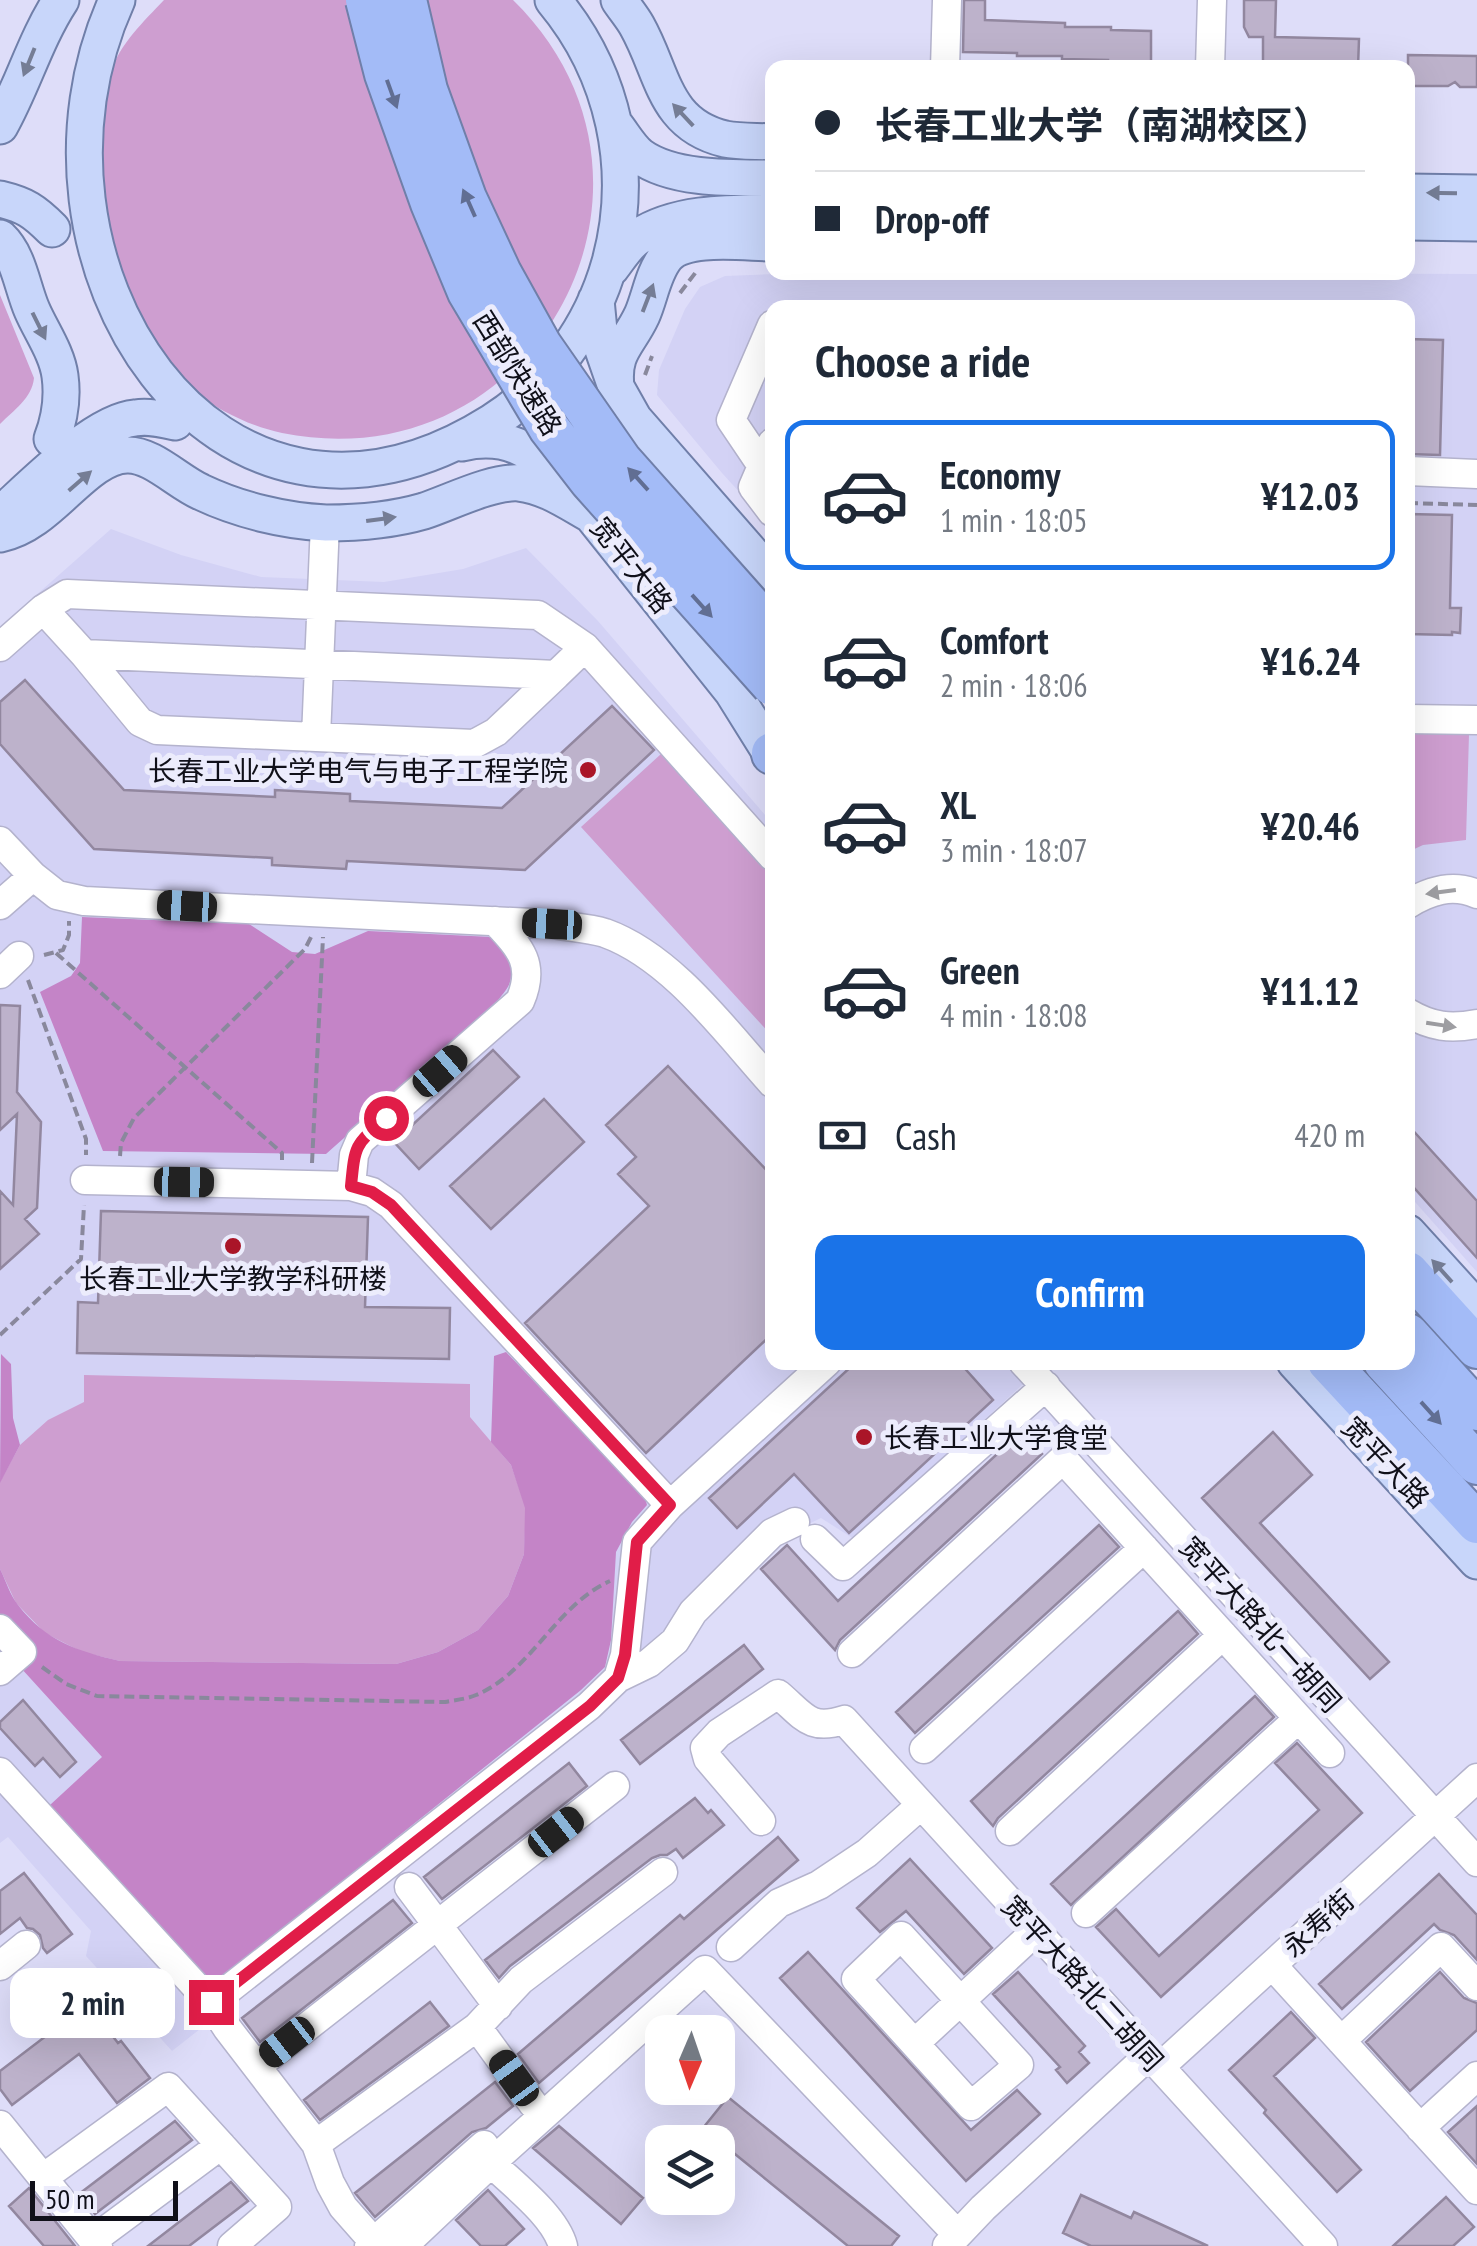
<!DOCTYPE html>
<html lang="en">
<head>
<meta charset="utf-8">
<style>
  :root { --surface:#fff; --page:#f6f6f7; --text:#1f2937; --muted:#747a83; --line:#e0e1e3; --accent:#1a73e8 }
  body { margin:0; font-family:"PT Sans Narrow","Noto Sans SC",sans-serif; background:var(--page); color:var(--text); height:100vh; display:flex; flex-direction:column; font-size:38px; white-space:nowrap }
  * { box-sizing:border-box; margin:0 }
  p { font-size:32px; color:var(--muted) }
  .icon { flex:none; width:55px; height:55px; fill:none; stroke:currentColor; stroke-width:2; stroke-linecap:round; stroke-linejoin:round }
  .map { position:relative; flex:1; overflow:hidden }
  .side { position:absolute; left:765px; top:300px; width:650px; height:1070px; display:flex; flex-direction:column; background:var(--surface); border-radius:20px; box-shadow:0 10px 40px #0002 }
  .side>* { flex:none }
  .top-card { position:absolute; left:765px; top:60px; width:650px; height:220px; border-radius:20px; box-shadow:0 10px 40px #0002; display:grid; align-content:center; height:220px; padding:0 50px; background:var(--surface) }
  .needle { width:65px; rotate:182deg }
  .buttons { position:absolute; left:645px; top:2015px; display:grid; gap:20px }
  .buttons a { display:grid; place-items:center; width:90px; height:90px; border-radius:20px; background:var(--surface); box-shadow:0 10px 40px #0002; font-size:50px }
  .scale { position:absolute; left:30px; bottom:25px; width:148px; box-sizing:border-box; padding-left:10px; border:5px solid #101019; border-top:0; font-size:28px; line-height:35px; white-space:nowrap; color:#101019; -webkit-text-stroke:8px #ececfc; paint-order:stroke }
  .end { position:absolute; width:45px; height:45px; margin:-22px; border:12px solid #e11d48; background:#fff; box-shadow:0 0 0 5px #fff }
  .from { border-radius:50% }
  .bubble { position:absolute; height:70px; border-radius:20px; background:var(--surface); box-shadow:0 10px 40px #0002; font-size:32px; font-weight:600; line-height:70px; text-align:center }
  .car { position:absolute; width:30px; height:60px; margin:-30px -15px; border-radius:12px; box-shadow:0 0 8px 2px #0007; background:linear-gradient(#222 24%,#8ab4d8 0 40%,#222 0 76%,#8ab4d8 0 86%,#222 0) }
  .top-card b { display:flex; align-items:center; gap:35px; height:95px; font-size:38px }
  .top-card b+b { border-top:2px solid var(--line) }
  .top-card i { width:25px; height:25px; background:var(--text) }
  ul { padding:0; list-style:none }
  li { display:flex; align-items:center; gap:30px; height:150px; margin:0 20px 15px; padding:0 30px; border:5px solid transparent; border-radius:20px }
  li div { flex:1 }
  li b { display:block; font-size:38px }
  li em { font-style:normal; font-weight:600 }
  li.active { border-color:var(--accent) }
  li>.icon { width:90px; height:90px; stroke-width:1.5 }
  h2 { padding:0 50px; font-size:45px; line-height:120px }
  .pay { display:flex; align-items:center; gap:25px; height:110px; padding:0 50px; font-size:38px }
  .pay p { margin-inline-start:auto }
  .button { display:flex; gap:20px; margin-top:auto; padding:20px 50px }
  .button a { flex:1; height:115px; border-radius:20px; background:var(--accent); color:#fff; font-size:40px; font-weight:600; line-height:115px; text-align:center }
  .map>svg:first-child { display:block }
</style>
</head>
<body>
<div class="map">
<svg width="1477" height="2246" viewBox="0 0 1477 2246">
  <rect width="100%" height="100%" fill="#deddf9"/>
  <path fill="#d3d2f5" d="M828 272 1477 274V1272L1408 1194V308H772V528L722 473 657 395 659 370 685 309 700 287 725 276Z
    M111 529 181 555 261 577 384 582 463 569 526 548 598 621 772 823V1362L1045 1364 854 1539 821 1518 788 1534 594 1720 172 2051 86 1956 91 1931 8 1837 0 1843V627Z"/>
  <path fill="#ce9ed0" d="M164 0H513C699 182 536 484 282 433 249 426 221 411 193 392 188 389 179 385 175 380 167 372 162 357 157 347 142 318 127 289 111 260 106 249 85 216 85 206 84 192 92 168 95 154 100 127 102 98 111 72 119 45 144 21 164 0Z
    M0 295 34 378C32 398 14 410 0 424Z
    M1408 732 1469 734 1466 840 1423 845 1408 852Z
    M661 754 772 877V1036L581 827Z
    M84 1375 470 1384V1417L511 1465 526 1508 524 1554 508 1596 478 1630 438 1652 396 1664 120 1661 82 1652 45 1633 16 1603 0 1569V1482L20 1445 48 1420 84 1402Z"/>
  <path fill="#c484c7" d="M82 917 249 924 292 952 315 954 368 931 492 937C505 948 516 964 510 982 508 989 500 997 496 1003L326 1154 103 1151 40 992 71 976 80 963Z
    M506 1352 645 1498 647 1505 632 1522 616 1552 611 1640 605 1667 581 1690 225 1975 215 1979 201 1977 50 1805 102 1757 0 1645V1569C6 1581 10 1595 18 1605 46 1641 77 1651 120 1661L396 1664 438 1652 478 1630 508 1596 524 1554 525 1508 511 1465 491 1442 494 1356Z
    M1 1354 11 1364 13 1418 20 1445 0 1483Z"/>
  <path fill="#bdb2cb" stroke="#92879f" stroke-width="2.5" d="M964 0H985V20L1065 23V27H1111V30L1151 31V65L1108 64V60L1062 59V56H1017V53L963 52Z
    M1244 0H1276L1275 37 1359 39 1358 68H1263V37H1249L1244 27Z
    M1408 55 1477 56V87H1460L1455 82 1448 86H1413L1408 82Z
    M1408 339 1443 340 1440 455 1408 454Z
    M1408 514 1452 515 1450 608H1461L1460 633 1452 632V635L1408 634Z
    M25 680 124 790 275 797V790L350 794V801L502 808 612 706 654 750 525 870 347 861 346 869 272 865V858L94 849 0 744V702Z
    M0 1005 20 1006 17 1092 41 1122 37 1208 25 1219 39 1234 0 1269V1191L13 1205 17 1114 0 1130Z
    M493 1050 519 1077 419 1169 394 1142Z
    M668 1066 772 1176V1334L646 1453 525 1323 649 1206 618 1174 636 1157 606 1125Z
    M544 1099 584 1142 491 1229 450 1186Z
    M1408 1125 1477 1201V1258L1408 1181Z
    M101 1211 368 1217 365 1307 450 1308 449 1359 77 1353 78 1302 98 1303Z
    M856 1362H959L993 1400 849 1533 794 1474 737 1528 709 1498Z
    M1021 1432 1042 1454 840 1640 835 1650 761 1569 787 1545 838 1601Z
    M1273 1432 1312 1475 1260 1523 1389 1662 1370 1679 1202 1498Z
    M1099 1525 1119 1547 915 1733 896 1712Z
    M1178 1611 1198 1634 998 1818 993 1826 971 1801Z
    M744 1645 763 1669 640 1764 621 1740Z
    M1255 1696 1274 1717 1071 1905 1051 1884Z
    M23 1700 76 1762 60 1777 43 1758 35 1766 0 1728V1722Z
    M1297 1743 1362 1813 1161 1997 1096 1927 1116 1909 1159 1956 1319 1810 1275 1763Z
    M569 1763 587 1786 442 1899 424 1877Z
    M695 1798 708 1813 711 1810 724 1825 683 1858 676 1849 667 1855H660L652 1858 510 1966 499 1978 485 1960Z
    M778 1837 798 1860 539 2083 518 2054 680 1915 684 1919Z
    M910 1859 992 1948 964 1974 906 1911 880 1932 857 1908Z
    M24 1873 72 1934 47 1953 43 1948 40 1935 33 1929 27 1928 20 1918 0 1934V1891Z
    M1439 1874 1477 1915V1960L1454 1935 1440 1930 1434 1924 1342 2009 1319 1984Z
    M393 1900 412 1923 260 2042 242 2018Z
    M808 1952 971 2130 1017 2090 1040 2114 966 2181 780 1978Z
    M1018 1972 1085 2046 1079 2052 1089 2063 1067 2083 1056 2070 1060 2067 993 1994Z
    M1440 1972 1464 1998 1477 2003V2030L1410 2091 1366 2042Z
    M430 2002 449 2026 320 2120 304 2100Z
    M88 2004 118 2043 121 2041 150 2078 117 2103 79 2054 12 2105 0 2089V2071Z
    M1291 2012 1315 2038 1274 2076 1361 2170 1337 2192 1264 2113 1266 2110 1229 2070Z
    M495 2082 513 2106 486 2128 472 2132 375 2217 355 2193Z
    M728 2097 899 2236 891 2246H848L703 2128Z
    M1477 2106V2164L1448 2132Z
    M175 2121 192 2140 95 2214 79 2194Z
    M559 2126 643 2198 621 2224 533 2148Z
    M231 2182 248 2201 189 2246H148Z
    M29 2188 75 2246H44L9 2206Z
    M488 2190 524 2229 505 2246H481L456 2220Z
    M1081 2195 1131 2218 1134 2212 1208 2246H1091L1063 2233Z
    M1446 2197 1474 2227 1453 2246H1393Z"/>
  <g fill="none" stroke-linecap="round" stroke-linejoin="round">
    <defs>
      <path id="minor" d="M945 68 947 0
        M1210 68 1212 0
        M772 443 753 487 772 512
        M762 466 731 420 772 325
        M1408 471 1477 474
        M43 609 84 654 556 675 585 647
        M0 647 43 609 67 594 538 615 585 647 772 856
        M84 654 140 722 157 730 474 744 496 732 556 675
        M1408 719 1477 720
        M316 737 325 523
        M0 841 33 876 57 895 84 901 552 924C569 927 589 928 605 933 672 957 726 1032 772 1083
        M1408 904C1429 891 1452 883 1477 894
        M0 905 33 876
        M0 974 19 956
        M1408 1013C1432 1027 1450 1029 1477 1024
        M85 1180 351 1186 372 1192 391 1205 670 1505
        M351 1186 354 1155 360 1141 520 1001C536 964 520 948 495 921
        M1023 1362 1477 1862
        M815 1539 843 1566 1046 1386
        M0 1629 22 1652 0 1671
        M852 1653 1063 1459 1330 1753
        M618 1678 649 1663 675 1641 693 1612 772 1533 795 1522
        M924 1749 1144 1548
        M0 1772 211 2003 227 2028 316 2144 330 2183 343 2207 373 2241
        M761 1821 708 1759 705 1748 719 1733 778 1694C804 1716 809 1731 844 1720L1323 2246
        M1010 1831 1223 1635
        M409 1887 498 2006
        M1086 1913 1298 1719
        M901 1936 1019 2065 971 2106 856 1979Z
        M731 1947 779 1903 819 1885 867 1853 921 1805
        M1272 1965 1477 2190
        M0 1966 26 1945
        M211 2003 589 1706 618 1678 625 1655 637 1542 670 1505 827 1362
        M477 2027 533 2104
        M1341 2041 1441 1947 1477 1986
        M915 2043 1036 1931
        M257 2066 615 1786
        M1160 2067 1477 1778
        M0 2125 98 2246
        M1420 2128 1477 2076
        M316 2144 477 2027 521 1980 663 1872
        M491 2163C514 2185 555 2216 563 2246
        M43 2178 168 2087 277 2207 232 2246
        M93 2240 221 2145
        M369 2246 484 2145
        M403 2246 491 2163 705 1970 957 2234
        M947 2246 983 2208 1148 2056"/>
      <path id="major" d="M117 0C0 258 214 597 492 422 549 386 592 327 610 262 635 170 614 73 553 0
        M619 0C625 9 632 17 637 26 664 74 663 124 725 139 740 142 757 141 772 142
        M615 125C623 135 630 148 640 156 673 180 733 178 772 178
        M0 126C23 85 35 40 61 0
        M1408 192 1477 193
        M0 199C25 205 34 211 52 229
        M1408 222 1477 223
        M0 238C19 256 22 287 32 310 41 331 57 353 60 376 63 398 60 418 52 439
        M611 268C619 258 627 244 638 237 676 212 728 213 772 213
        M596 300 600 341 616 387 634 419 772 577
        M616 387C612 351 628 345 642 315 650 297 653 273 666 257 685 234 745 243 772 243
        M462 443C505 433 531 449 562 478L732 691 772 755
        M0 515C30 488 95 421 135 418 149 416 162 419 175 422
        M0 534C51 524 84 456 127 455 152 454 178 482 201 492 239 510 284 521 326 523 359 523 393 520 424 511 451 502 492 481 519 483 547 486 571 504 595 517
        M1408 1233 1477 1309
        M1295 1362 1477 1561"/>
      <path id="highway" d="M772 753V754
        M1408 1272 1477 1348
        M1408 1334 1477 1410
        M1328 1362 1477 1523
        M1384 1362 1477 1464"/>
    </defs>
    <use href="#minor" stroke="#b4b3cd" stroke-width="31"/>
    <use href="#major" stroke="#707fa9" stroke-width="39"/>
    <use href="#highway" stroke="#707fa9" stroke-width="44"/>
    <path stroke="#89889c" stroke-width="4" stroke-dasharray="10 5" stroke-linecap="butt" d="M680 293 696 272
      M645 375 652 356
      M1408 503 1477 505
      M56 953 282 1153V1160
      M44 955 63 950 69 935V921
      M28 980 86 1139V1155
      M120 1156 121 1143 134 1118 305 949 311 937
      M312 1163 323 937
      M0 1335 81 1259 84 1205
      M42 1667 66 1684 97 1696 445 1702C455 1700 467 1699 476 1695 530 1673 556 1605 610 1581"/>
    <use href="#minor" stroke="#fff" stroke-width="28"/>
    <use href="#major" stroke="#c8d6fa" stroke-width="35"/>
    <use href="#highway" stroke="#a3bbf7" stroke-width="40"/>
    <defs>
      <path id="highway-bridge" d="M366 0 385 74 431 203 468 292 549 428 590 481 772 685
        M406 0 427 90 466 198 501 273 541 345 621 460 772 630"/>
    </defs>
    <use href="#highway-bridge" stroke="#707fa9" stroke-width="44" stroke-linecap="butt"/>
    <use href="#highway-bridge" stroke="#a3bbf7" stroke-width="40"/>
  </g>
  <defs><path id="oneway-solid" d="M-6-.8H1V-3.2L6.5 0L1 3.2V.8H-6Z" transform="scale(2.5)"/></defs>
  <g fill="#757d95">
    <use href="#oneway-solid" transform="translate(29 62) rotate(112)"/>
    <use href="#oneway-solid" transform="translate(683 115) rotate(-133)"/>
    <use href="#oneway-solid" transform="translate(1442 193) rotate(-179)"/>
    <use href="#oneway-solid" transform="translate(648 298) rotate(-69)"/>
    <use href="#oneway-solid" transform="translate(39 326) rotate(64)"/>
    <use href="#oneway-solid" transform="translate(80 481) rotate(-41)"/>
    <use href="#oneway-solid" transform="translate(381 519) rotate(-8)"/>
    <use href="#oneway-solid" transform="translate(1442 1271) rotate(-132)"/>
  </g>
  <g fill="#616e93">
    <use href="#oneway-solid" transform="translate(392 94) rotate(70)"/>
    <use href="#oneway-solid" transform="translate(469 203) rotate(-114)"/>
    <use href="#oneway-solid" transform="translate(638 479) rotate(-132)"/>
    <use href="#oneway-solid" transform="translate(702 606) rotate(48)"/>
    <use href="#oneway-solid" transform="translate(1431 1413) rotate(48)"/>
  </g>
  <g fill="#9f9fa3">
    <use href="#oneway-solid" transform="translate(1441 892) rotate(172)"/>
    <use href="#oneway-solid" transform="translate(1441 1025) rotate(9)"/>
  </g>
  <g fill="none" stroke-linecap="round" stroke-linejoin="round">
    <path stroke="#e11d48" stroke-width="12" d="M211 2002 590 1706 618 1678 625 1655 637 1542 670 1505 391 1205 372 1192 351 1186C355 1144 355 1145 386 1118"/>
  </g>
  <g fill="#aa1528" stroke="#ececfc" stroke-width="4">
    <circle cx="588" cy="770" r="10"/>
    <circle cx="233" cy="1246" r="10"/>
    <circle cx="864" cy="1437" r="10"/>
  </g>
  <g text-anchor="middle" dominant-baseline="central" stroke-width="10" stroke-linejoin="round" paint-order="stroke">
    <g font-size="28" fill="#101019" stroke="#ececfc">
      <text transform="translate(518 373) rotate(58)">西部快速路</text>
      <text transform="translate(632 565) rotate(52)">宽平大路</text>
      <text transform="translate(1386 1462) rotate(47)">宽平大路</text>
      <text transform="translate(1261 1624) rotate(48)">宽平大路北一胡同</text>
      <text transform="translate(1318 1923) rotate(-42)">永寿街</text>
      <text transform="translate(1083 1983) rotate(48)">宽平大路北二胡同</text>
    </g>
    <g font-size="28" fill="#101019" stroke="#ececfc" text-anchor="end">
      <text x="568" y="770">长春工业大学电气与电子工程学院</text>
      <text x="233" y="1278" text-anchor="middle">长春工业大学教学科研楼</text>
      <text x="884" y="1437" text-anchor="start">长春工业大学食堂</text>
    </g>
  </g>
</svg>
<div class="buttons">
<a><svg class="needle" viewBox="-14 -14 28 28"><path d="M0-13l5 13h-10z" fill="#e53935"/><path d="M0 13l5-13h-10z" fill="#747a83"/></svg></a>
<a><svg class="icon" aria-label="layers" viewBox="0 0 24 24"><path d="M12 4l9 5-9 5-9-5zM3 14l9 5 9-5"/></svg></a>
</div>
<div class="scale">50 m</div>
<i class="end from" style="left:386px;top:1118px"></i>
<i class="end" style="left:211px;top:2002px"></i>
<div class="bubble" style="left:10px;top:1968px;width:165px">2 min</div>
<i class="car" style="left:187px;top:906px;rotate:273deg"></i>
<i class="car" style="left:552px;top:924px;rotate:273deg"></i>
<i class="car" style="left:440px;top:1071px;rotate:49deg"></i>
<i class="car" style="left:184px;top:1182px;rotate:91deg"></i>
<i class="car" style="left:556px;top:1832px;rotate:52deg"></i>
<i class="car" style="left:287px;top:2042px;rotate:232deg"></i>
<i class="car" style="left:514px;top:2078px;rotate:324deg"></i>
<div class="top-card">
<b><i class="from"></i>长春工业大学（南湖校区）</b>
<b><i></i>Drop-off</b>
</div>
<section class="side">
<h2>Choose a ride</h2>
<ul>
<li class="active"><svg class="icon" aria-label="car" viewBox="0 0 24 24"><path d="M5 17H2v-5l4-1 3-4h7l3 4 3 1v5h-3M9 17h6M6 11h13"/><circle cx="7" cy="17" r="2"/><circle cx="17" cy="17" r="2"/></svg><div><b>Economy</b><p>1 min · 18:05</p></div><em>¥12.03</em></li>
<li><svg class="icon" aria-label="car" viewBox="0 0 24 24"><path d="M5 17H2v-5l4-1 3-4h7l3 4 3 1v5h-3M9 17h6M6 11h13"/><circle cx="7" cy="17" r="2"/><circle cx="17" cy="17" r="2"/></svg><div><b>Comfort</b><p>2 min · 18:06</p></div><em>¥16.24</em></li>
<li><svg class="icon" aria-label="car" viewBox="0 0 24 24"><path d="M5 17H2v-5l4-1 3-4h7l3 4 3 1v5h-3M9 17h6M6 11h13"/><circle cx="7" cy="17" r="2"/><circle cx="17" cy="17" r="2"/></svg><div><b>XL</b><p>3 min · 18:07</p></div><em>¥20.46</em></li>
<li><svg class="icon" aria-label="car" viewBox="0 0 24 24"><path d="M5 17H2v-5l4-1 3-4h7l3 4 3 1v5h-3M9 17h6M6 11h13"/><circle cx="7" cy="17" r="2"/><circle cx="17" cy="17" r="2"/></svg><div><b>Green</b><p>4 min · 18:08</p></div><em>¥11.12</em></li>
</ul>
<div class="pay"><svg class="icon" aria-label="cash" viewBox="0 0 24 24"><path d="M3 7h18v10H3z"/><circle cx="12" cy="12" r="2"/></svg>Cash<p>420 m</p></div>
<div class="button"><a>Confirm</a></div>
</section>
</div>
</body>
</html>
